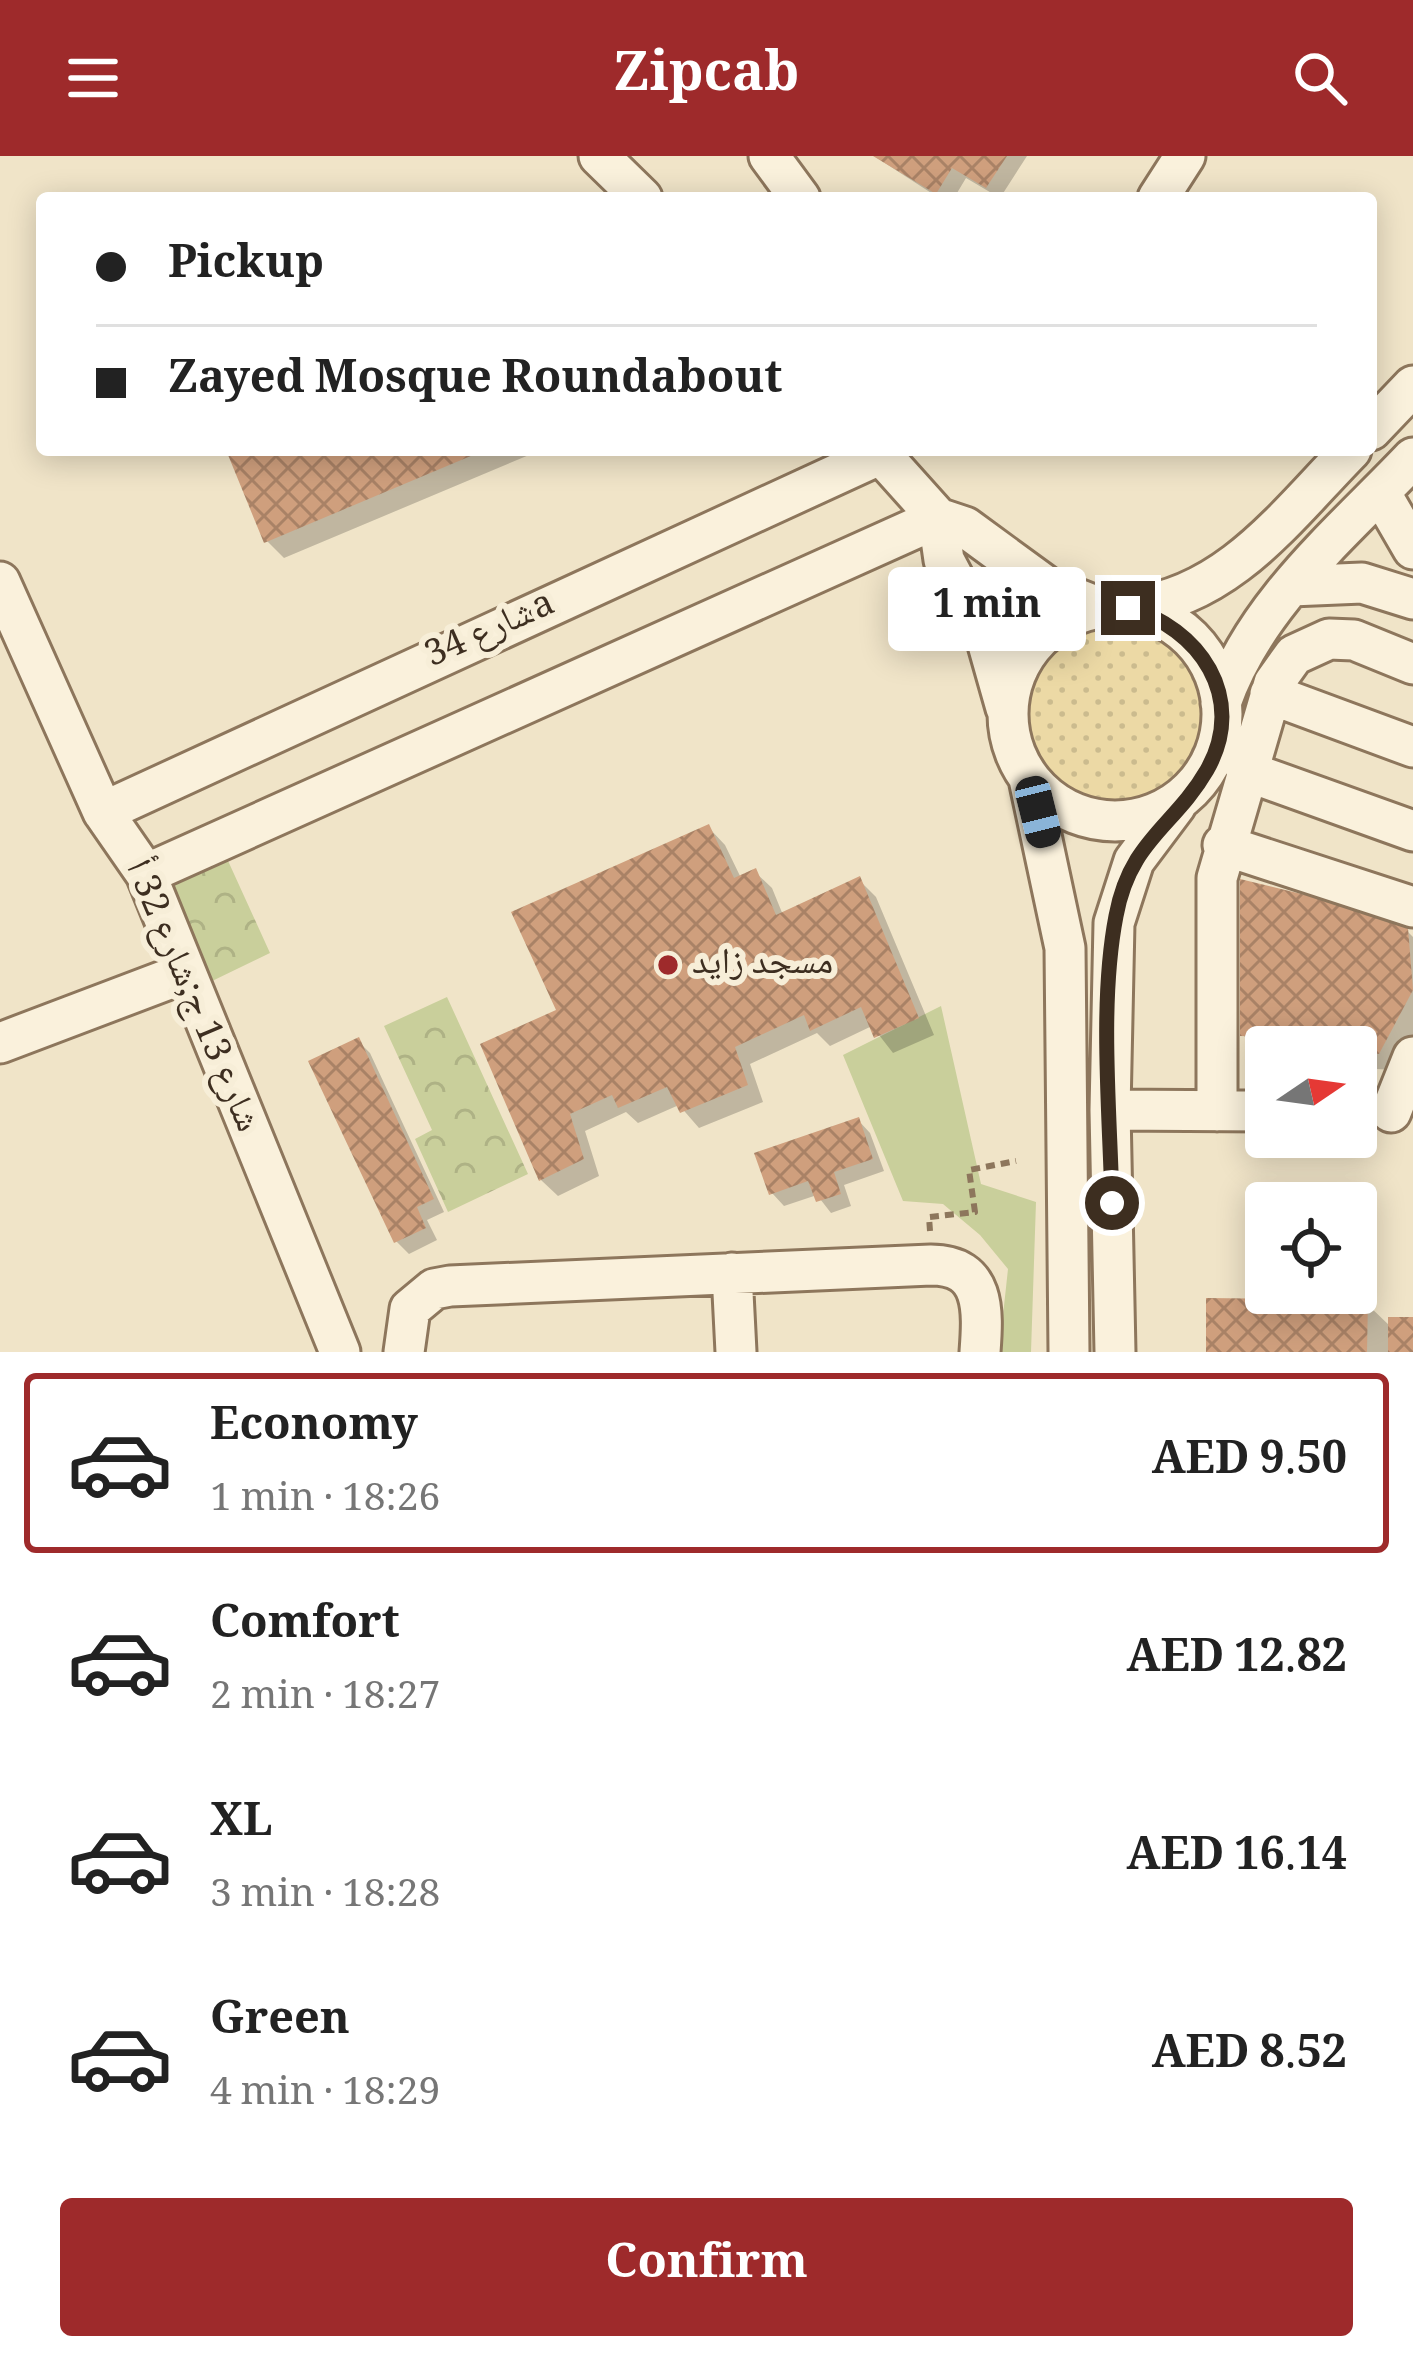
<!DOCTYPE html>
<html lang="en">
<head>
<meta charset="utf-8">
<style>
  :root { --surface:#fff; --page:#f2f2f2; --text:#222; --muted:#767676; --line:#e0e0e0; --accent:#9e2a2b }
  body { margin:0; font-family:Georgia,"Noto Naskh Arabic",serif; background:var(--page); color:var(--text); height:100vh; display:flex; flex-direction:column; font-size:45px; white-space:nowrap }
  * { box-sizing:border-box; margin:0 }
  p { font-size:39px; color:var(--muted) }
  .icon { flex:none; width:66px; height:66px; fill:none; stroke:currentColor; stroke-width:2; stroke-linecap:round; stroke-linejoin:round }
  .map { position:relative; height:1196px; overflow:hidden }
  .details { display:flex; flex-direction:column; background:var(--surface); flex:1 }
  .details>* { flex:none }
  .guide { position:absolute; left:36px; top:36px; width:1341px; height:264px; border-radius:12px; box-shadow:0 6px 30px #0003; display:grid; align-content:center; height:264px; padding:0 60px; background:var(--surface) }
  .needle { width:78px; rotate:77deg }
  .controls { position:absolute; left:1245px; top:870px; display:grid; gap:24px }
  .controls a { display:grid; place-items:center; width:132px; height:132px; border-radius:12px; background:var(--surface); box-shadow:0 6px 30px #0003; font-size:60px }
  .end { position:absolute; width:54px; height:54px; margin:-27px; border:15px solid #3d2e20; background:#fff; box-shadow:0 0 0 6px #fff }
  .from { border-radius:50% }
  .bubble { position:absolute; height:84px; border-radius:12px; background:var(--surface); box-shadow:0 6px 30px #0003; font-size:39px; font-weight:700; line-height:84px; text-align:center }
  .car { position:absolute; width:36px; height:72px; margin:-36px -18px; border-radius:15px; box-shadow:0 0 9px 3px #0007; background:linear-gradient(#222 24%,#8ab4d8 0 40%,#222 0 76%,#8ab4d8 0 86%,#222 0) }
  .guide b { display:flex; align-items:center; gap:42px; height:114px; font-size:45px }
  .guide b+b { border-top:3px solid var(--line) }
  .guide i { width:30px; height:30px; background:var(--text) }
  ul { padding:21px 0 0; list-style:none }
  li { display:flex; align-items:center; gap:36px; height:180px; margin:0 24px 18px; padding:0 36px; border:6px solid transparent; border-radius:12px }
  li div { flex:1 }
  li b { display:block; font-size:45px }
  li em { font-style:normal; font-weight:700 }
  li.active { border-color:var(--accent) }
  li>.icon { width:108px; height:108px; stroke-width:1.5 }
  .button { display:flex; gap:24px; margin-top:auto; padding:24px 60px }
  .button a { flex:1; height:138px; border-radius:12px; background:var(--accent); color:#fff; font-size:48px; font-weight:700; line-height:138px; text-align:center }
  header { display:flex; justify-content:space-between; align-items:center; height:156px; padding:0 60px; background:var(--accent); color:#fff; font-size:54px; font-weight:700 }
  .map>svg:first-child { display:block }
</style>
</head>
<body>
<header><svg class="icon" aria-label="menu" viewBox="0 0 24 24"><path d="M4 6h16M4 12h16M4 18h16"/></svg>Zipcab<svg class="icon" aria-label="search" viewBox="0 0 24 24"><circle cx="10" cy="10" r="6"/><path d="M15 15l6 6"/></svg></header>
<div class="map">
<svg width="1413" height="1196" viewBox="0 0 1413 1196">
  <defs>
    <pattern id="sand-dots" width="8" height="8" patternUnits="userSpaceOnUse" patternTransform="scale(3)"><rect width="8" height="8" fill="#ecd9a5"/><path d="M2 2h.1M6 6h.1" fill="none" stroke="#cbbb8e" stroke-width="1.8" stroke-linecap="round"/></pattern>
    <pattern id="park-crowns" width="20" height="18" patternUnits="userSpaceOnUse" patternTransform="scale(3)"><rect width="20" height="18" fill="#c9cf9b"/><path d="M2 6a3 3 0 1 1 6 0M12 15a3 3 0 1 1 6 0" fill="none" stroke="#aeb285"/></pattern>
    <pattern id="building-cross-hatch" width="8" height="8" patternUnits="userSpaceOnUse" patternTransform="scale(3)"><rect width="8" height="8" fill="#cf9f7d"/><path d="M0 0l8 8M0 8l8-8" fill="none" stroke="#a98266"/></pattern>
  </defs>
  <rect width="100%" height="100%" fill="#f0e4c8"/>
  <path fill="#c9cf9b" d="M941 850 981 1028 1036 1046 1031 1196H999L1008 1113 980 1079 943 1048 903 1045 843 899Z"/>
  <path fill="url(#sand-dots)" d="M1025 559a89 89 0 1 1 178 0a89 89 0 1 1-178 0Z"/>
  <path fill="url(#park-crowns)" d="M224 696 270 797 208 827 172 741 173 724Z
    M447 841 528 1018 448 1056 415 983 432 974 384 870Z"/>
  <path fill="#0003" d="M874 0H1027L1000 42 966 22 954 42H939Z
    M229 294H541L284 402 267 385Z
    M709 672 725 689 741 722 755 716 772 732 783 759 859 724 876 741 934 879 893 897 872 870 830 890 817 877 750 908 763 946 699 972 679 949 638 967 626 956 585 975 599 1020 558 1040 541 1024 560 856Z
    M1397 765 1413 781V882L1396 914 1356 912V891H1266L1260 896 1243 879Z
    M358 885 370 897 444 1056 427 1064 437 1084 409 1098 396 1085Z
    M858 964 870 977 884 1015 844 1029 851 1050 831 1057 817 1039 784 1050 772 1037Z
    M1366 1147 1391 1171 1413 1164V1196H1209Z"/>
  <path fill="url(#building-cross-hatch)" d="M873 0H1007L986 32 952 12 936 38Z
    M226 294H485L264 387Z
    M709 668 734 722 756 712 776 759 860 720 919 862 874 882 861 851 810 875 804 859 735 891 748 929 680 957 667 931 618 952 612 939 570 958 584 1003 539 1025 480 888 556 854 511 756Z
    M1240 723 1399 762 1408 772 1413 834 1379 898 1326 891 1329 883 1240 880Z
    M359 881 434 1043 417 1051 426 1072 394 1087 308 905Z
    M859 961 873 1003 834 1016 841 1038 816 1046 808 1025 769 1039 754 997Z
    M1206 1142 1368 1144 1367 1196H1206Z
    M1388 1161H1413V1196H1388Z"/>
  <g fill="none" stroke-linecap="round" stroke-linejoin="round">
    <defs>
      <path id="minor" d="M599 0 642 42
        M769 0 800 42
        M1158 42 1185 0
        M1371 274 1413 230
        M877 294 938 362 965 371 1047 431 1100 452
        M1380 336 1413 393
        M938 362 944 404 987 485 1006 552
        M0 426 103 656 146 718 340 1196
        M1291 430 1362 427 1413 443
        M1133 451C1229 440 1287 359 1351 294
        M1008 558a107 107 0 1 1 214 0a107 107 0 1 1-214 0Z
        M1270 538 1413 591
        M1221 547C1255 448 1342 377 1413 302
        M1246 615 1413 675
        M1029 623 1065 792 1069 1196
        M103 656 881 298
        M1223 689 1413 751
        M146 718 938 362
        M0 887 182 818
        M1110 954 1266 955
        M1217 955V722L1274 527 1294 499 1329 483 1354 484 1413 508
        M1391 956 1413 901
        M732 1117 736 1196
        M404 1196 410 1153 434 1133 450 1130 931 1109C986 1109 983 1155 980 1196
        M1115 1196 1110 954 1114 767 1134 705 1176 649"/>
    </defs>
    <use href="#minor" stroke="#8d765c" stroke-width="45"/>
    <path stroke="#8d765c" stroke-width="6" stroke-dasharray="9 6" stroke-linecap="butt" d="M930 1075 929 1061 975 1056 969 1014 1016 1005"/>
    <use href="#minor" stroke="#faf1dc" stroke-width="39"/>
  </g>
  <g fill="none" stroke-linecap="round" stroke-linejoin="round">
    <path stroke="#3d2e20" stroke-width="15" d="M1112 1047C1110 957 1099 848 1116 760 1130 684 1174 671 1207 614 1248 542 1199 471 1128 452"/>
  </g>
  <circle fill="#9e2a2b" stroke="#f7eed8" stroke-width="4.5" cx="668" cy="809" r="12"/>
  <g text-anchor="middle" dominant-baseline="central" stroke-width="12" stroke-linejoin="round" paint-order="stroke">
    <g font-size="36" fill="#3d2e20" stroke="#f7eed8">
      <text transform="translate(491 476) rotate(-24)">شارع 34a</text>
      <text transform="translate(190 841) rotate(67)">شارع 13 ج;شارع 32 أ</text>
    </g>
    <g font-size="36" fill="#3d2e20" stroke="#f7eed8" text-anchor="start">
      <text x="692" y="809">مسجد زايد</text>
    </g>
  </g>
</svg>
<div class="controls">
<a><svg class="needle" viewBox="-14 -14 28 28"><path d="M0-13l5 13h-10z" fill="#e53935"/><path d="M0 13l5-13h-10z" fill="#767676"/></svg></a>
<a><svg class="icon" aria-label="locate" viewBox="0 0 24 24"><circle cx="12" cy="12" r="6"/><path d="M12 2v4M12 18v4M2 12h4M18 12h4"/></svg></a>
</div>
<i class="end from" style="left:1112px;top:1047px"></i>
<i class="end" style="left:1128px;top:452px"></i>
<div class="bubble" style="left:888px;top:411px;width:198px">1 min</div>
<i class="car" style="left:1038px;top:656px;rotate:166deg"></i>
<div class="guide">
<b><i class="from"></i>Pickup</b>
<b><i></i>Zayed Mosque Roundabout</b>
</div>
</div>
<section class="details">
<ul>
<li class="active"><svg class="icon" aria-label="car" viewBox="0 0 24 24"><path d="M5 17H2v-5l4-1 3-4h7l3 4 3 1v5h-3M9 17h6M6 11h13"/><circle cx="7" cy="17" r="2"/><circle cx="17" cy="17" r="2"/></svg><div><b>Economy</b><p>1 min · 18:26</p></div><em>AED 9.50</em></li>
<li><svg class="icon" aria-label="car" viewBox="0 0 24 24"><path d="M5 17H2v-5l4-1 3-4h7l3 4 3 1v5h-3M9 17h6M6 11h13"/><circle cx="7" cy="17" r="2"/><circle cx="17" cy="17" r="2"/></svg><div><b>Comfort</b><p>2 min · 18:27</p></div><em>AED 12.82</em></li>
<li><svg class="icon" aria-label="car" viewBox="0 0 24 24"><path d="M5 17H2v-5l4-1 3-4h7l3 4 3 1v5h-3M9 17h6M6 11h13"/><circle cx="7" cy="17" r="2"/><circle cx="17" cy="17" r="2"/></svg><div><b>XL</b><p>3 min · 18:28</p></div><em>AED 16.14</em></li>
<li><svg class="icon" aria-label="car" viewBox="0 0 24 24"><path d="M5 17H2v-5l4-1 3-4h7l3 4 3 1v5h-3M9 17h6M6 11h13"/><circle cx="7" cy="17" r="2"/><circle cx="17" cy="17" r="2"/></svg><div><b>Green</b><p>4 min · 18:29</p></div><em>AED 8.52</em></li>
</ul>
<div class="button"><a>Confirm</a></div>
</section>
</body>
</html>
